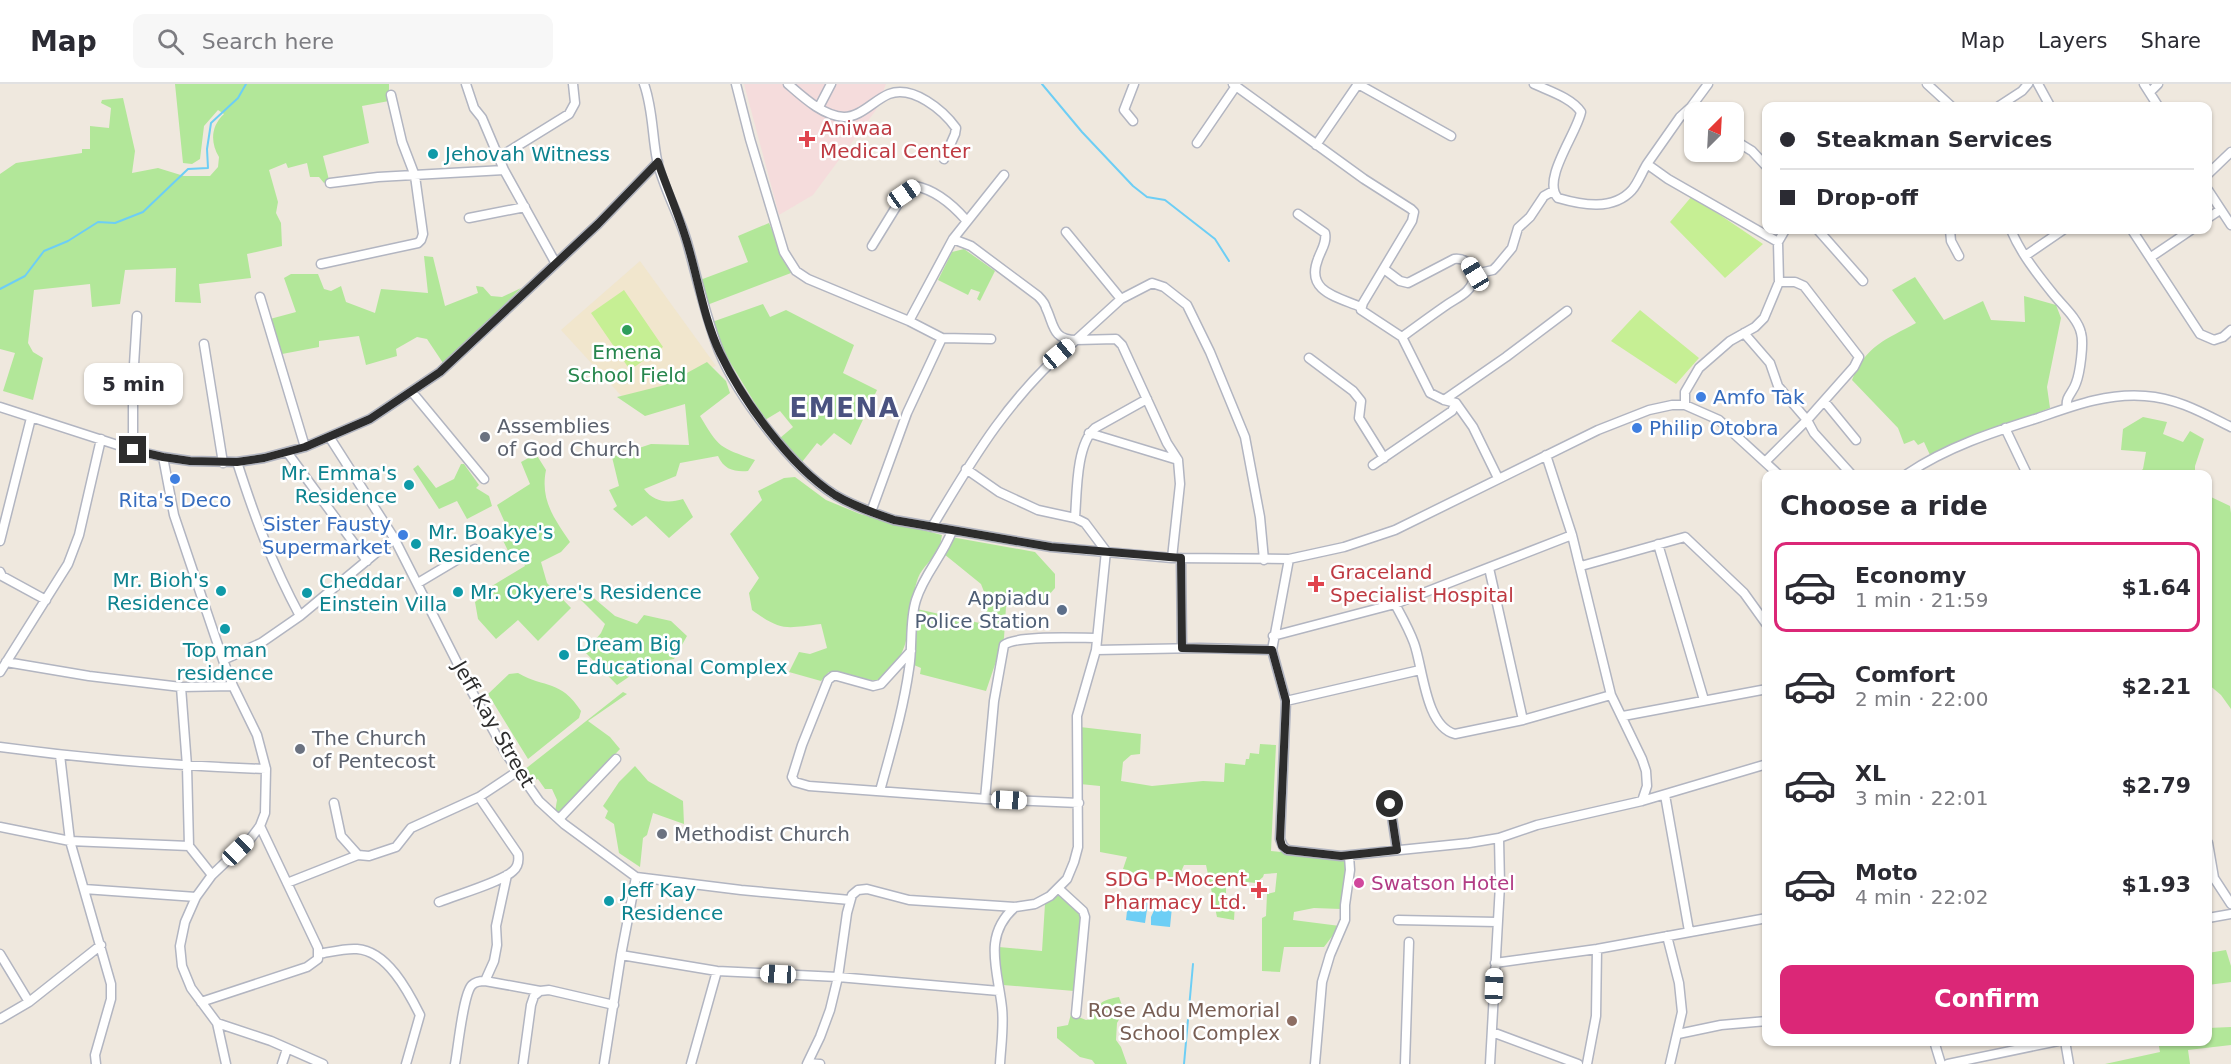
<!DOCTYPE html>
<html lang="en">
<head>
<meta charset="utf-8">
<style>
  :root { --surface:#fff; --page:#f7f7f7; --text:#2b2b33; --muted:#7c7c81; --line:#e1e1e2; --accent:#db2777 }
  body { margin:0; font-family:"DejaVu Sans",sans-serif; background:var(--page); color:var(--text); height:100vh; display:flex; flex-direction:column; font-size:22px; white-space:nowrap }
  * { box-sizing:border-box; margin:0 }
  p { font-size:20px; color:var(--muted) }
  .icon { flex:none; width:33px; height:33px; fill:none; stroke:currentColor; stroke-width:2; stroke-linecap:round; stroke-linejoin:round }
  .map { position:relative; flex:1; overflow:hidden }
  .details { position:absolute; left:1762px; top:386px; width:450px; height:576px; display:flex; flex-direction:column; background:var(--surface); border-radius:12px; box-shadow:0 2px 4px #0004 }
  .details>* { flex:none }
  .guide { position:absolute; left:1762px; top:18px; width:450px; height:132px; border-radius:12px; box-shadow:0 2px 4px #0004; display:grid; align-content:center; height:132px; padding:0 18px; background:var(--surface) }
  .needle { width:39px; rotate:24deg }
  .buttons { position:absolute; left:1684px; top:18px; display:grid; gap:12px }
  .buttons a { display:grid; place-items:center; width:60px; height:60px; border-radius:12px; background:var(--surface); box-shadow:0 2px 4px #0004; font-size:30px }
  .end { position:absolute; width:27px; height:27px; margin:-14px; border:8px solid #2d2d2d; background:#fff; box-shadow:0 0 0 3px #fff }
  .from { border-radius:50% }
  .bubble { position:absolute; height:42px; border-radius:12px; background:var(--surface); box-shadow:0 2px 4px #0004; font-size:20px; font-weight:700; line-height:42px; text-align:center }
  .car { position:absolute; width:18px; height:36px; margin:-18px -9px; border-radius:8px; box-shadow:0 0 4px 2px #0007; background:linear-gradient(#fff 24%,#345 0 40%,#fff 0 76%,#345 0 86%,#fff 0) }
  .guide b { display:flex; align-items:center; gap:21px; height:57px; font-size:22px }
  .guide b+b { border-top:2px solid var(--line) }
  .guide i { width:15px; height:15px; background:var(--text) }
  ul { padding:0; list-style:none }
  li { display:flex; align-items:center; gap:18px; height:90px; margin:0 12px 9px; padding:0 6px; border:3px solid transparent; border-radius:12px }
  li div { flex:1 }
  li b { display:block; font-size:22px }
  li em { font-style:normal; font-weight:700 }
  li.current { border-color:var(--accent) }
  li>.icon { width:54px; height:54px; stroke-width:1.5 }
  h2 { padding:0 18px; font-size:27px; line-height:72px }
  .action { display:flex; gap:12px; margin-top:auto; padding:12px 18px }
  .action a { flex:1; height:69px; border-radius:12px; background:var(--accent); color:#fff; font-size:24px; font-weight:700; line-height:69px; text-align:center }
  header { display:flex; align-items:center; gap:36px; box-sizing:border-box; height:84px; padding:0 30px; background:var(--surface); border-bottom:2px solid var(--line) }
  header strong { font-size:28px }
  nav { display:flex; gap:33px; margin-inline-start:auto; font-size:21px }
  .search { width:420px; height:54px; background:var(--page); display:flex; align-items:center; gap:15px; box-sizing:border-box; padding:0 21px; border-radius:12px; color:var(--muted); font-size:22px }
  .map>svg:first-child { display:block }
</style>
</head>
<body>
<header>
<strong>Map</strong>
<div class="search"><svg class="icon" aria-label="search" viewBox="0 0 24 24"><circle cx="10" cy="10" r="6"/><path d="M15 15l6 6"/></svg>Search here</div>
<nav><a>Map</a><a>Layers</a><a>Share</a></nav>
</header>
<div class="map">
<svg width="2231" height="980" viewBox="0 0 2231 980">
  <rect width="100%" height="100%" fill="#efe8de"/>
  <path fill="#f1e6cd" d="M640 177 716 282 627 318 561 246Z"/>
  <path fill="#f5dcdc" d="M744 0H886L876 26 813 111 779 131Z"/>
  <path fill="#b2e799" d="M175 0H389V17L362 22 369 59 323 72 329 96 324 99 319 93H310L307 79 288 84 286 79 269 86 278 118 276 129 281 139 282 162 247 170 251 194 199 200 201 219 175 218 176 184 125 186 120 220 92 223 90 200 34 206 28 259 33 268 43 274 33 316 3 307 15 269 0 265V90L16 79 82 69V65H90V42L109 44 111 24 101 19 102 16 123 14 135 67 132 89 158 84 184 92H210L218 83 219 73C210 58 211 42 224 30L218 26 204 42 200 75 192 80 183 79Z
    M769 139 791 189 707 221 700 196 748 178 738 152Z
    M964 165 995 187 980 217 977 215 980 208 971 205 968 211 938 196 952 168Z
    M424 172 433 173 445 222 478 209 476 202 483 203 491 212 502 213 521 204 457 268 443 279 427 255 417 253 396 265 397 272 366 281 359 252 319 257V263L282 270 270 235 296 228 284 194 291 190H318L324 205 331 207 341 202 346 218 375 229 381 205 428 209Z
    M1915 193 1944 236 1983 217 1991 236 2025 238 2024 212 2056 221 2061 234 2047 303 2050 324 1930 371 1924 358 1918 361 1914 356 1904 360 1898 344 1852 296C1865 262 1887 255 1916 239L1892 206Z
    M763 220 770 233 786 226 854 261 843 289 877 306 851 361 834 349 821 362 817 359 802 378 780 354 793 343 780 327 765 336 725 270 712 238Z
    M707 278 726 297 730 309 700 332C719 364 719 363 755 376L748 387C735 388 724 386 718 372L680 379 676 392 644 405C654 418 668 420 683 415L693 433 669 454 646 432 632 442 613 425 617 422 609 406 619 402 612 373 651 360 689 361 685 320 645 332 617 313 665 301Z
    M2143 333 2167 338 2163 350 2183 358 2190 347 2204 355 2195 382V390H2137L2143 385 2146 368 2121 366 2123 345Z
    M536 370 546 386C540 416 554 434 570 458L561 468 541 478 547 499 571 524 538 557 518 536 496 555 478 535 475 518 481 514 482 508 525 482 519 469 510 471 498 446 506 441 497 421 530 400 521 378Z
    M461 380H464L479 401 476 404 489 412 492 422 467 435 457 417 439 425 413 385 418 381 436 404 454 395Z
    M795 393 826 416 860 430 942 451C941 455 941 460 939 464 934 475 922 483 918 494 904 534 918 571 876 597L829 588 821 597 789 588 799 568 810 570 827 564 821 540C786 544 782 548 752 526L749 509 759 494 730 450 762 416 758 407 784 394Z
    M2211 413 2230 422 2231 429V625L2221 611 2208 600V414Z
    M951 453 1035 468 1055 490V504L1041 520 1006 523 1004 554 986 607 920 590 921 584 914 581 917 525 984 540 988 518 981 500 944 470Z
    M589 510 615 532 637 540 644 531 671 537 687 552 674 575 649 579 617 601 585 568 601 549 605 540 581 516Z
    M518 589C546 605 560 595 581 627L579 634 528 675 488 610 509 590Z
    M623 608 627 610 588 637 610 653 620 665 558 731 555 728 557 716 552 705H545L538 695 531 697 524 686Z
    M1080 643 1141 650 1140 670 1131 671 1123 678 1121 697 1152 702 1203 697 1224 698 1225 679 1245 681 1246 675H1249L1250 669 1259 670 1260 660 1276 661 1271 767 1346 774 1348 785 1341 825 1314 824 1294 828 1293 836 1340 842 1324 863H1284L1280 888 1262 887V834L1266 832 1267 810 1275 808 1277 789 1264 790 1263 793 1256 799 1226 796V812L1235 819 1234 836 1217 833 1206 781H1184L1177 797 1151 795 1123 785 1127 773 1100 768V702L1080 700Z
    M635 682 648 697 683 717 684 740 653 729 647 751 643 754 640 783 619 769 614 740 605 734 608 727 603 722 619 698Z
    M1061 811 1081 831 1074 907 1003 901 999 872V863L1042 867 1045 820 1054 813Z
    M2226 866 2231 882V898L2208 901V869Z
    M1119 913 1124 927 1117 939 1116 956 1121 963 1127 980H1095L1092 976 1080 973 1057 954V943L1068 941 1071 930 1086 936 1091 935C1099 918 1102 916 1119 913Z
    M2231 943V961L2188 966 2190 980H2105L2160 968 2158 957H2208V944Z"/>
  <path fill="#c6ef94" d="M1692 112 1763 160 1725 194 1670 138Z
    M624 206 663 263 630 286 591 229Z
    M1640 226 1699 274 1676 300 1611 257Z"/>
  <path fill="#6dcef5" d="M1138 816 1148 819 1145 839 1126 836 1127 827Z
    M1156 822 1172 823 1170 843 1151 841V833Z"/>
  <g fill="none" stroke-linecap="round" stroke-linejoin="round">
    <path stroke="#6dcef5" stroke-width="2" d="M1042 0 1082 48 1133 102 1147 113 1165 116 1215 155 1229 177
      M0 205 25 192 44 167 68 157 98 138 115 139 143 128 188 85 208 84 207 65 211 39 238 14 246 0
      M1184 980 1193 880"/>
    <defs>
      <path id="minor" d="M466 0 474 24 482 34 504 86 555 178
        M644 0C653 25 652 51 657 76 663 104 679 130 687 158 697 194 705 231 719 267 738 313 793 385 835 411 853 422 874 429 894 436L1051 463 1172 474 1289 475 1344 463 1395 446 1598 346 1649 326 1672 321H1685L1719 336 1778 390
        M736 0 750 55 784 168 796 187 808 195 909 237 953 155 1004 91
        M788 0C803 13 823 32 844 33 861 33 874 16 889 10 913 1 943 26 956 44L955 50 944 75
        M1233 0 1364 95 1411 125 1414 128 1412 137 1363 219 1361 226 1402 253 1430 309 1444 316 1456 319 1473 343 1498 394
        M1358 0 1451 52
        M1534 0C1549 7 1572 14 1581 28 1577 49 1541 96 1558 114 1582 121 1613 127 1632 106 1638 99 1642 88 1647 80L1668 95 1778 158 1779 198 1764 234 1755 243 1730 257 1699 284 1685 308V321
        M1927 0 1951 22
        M2038 0 2050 22
        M2144 0 2158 22
        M2150 8 2158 0
        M1999 22 2022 7 2028 0
        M819 23 831 0
        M1691 23 1708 0
        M1133 37 1124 26 1134 0
        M1734 56 1752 67 1767 83
        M1197 59 1236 2
        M1316 61 1358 0
        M498 74 569 30 575 19 573 0
        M1647 80 1680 33 1691 23 1698 28
        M2208 90 2231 68
        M330 99 378 93 504 86
        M2208 106 2231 141
        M1298 130 1325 149C1327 159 1321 166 1318 175 1305 208 1338 213 1361 223
        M469 134 525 123
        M2208 134 2220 126
        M1818 146 1863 197
        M1950 146 1951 157 1959 172
        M2011 146C2021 170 2038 191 2054 211 2063 222 2078 235 2081 249 2084 259 2080 289 2076 299 2073 309 2065 312 2067 324
        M2132 146 2200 250 2214 256 2223 253 2231 246
        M1066 148 1121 215
        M953 155 971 162 1038 212C1041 215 1045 219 1046 224 1054 240 1052 256 1076 256L1121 215 1152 199 1164 203 1187 221 1210 268 1245 353 1260 433 1264 476
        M1778 158 1785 146
        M872 162 904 110 915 102C936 106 952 120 966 136
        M2025 172 2063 146
        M2151 173 2191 146
        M321 180 418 159 421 156 423 150 415 92 402 58 391 11
        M1384 185 1400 197 1408 199 1454 175C1473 173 1480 194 1467 207 1462 212 1454 216 1448 220 1432 231 1417 242 1402 253
        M1475 190 1493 186 1497 182 1512 164 1518 144 1530 133 1544 112 1553 107
        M260 213 305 363
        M1744 249 1770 279 1778 302 1807 336 1814 349 1851 390
        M942 254 991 255
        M204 260 223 379
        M1309 274 1353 307 1361 317 1359 334 1384 374
        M412 308 484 395
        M1444 316 1506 273 1567 227
        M1824 317 1856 356
        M0 323 133 366 163 373 190 377 237 378 264 374 305 363 370 335 440 288 598 140 658 78
        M2005 344 2027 390
        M1089 349 1178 376
        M330 354 394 454 471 606 507 671 539 717 564 740 636 793 621 871 604 980
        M133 366V297L137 232
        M287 368 367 477
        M1546 371 1572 451 1611 611 1642 675 1646 687 1647 702 1642 717
        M163 373 174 431 223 576 233 602 257 651 266 685 265 729 260 742 251 754 212 791 196 813 185 838 180 862 182 882 191 904 217 939 226 980
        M1766 377 1807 336 1854 283 1859 273 1804 202 1795 198H1779
        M237 378C255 434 272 480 300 532
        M1373 381 1452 327 1456 319
        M1907 390C1947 363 1993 348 2038 334 2073 322 2107 309 2145 312 2177 314 2203 329 2231 343
        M871 428 907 329 942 254 909 237
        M1075 434C1077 408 1076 361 1095 344L1147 315
        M932 443C974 372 1011 310 1076 256L1116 255 1122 261 1167 359 1178 376 1180 400 1172 474
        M0 457 31 334
        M1658 460 1704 616
        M1181 474 1182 564
        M1289 475 1272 566 1286 617 1280 755 1283 762 1287 766 1341 772 1469 759 1499 754
        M1581 482 1685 453 1744 509 1767 541
        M1489 484 1523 636
        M0 488 2 492 46 516
        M418 499 475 465
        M1395 520C1402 533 1409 545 1414 559 1423 583 1425 642 1455 650L1523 636 1611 611
        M1273 552 1395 520 1572 451
        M1096 566 1200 564 1272 566
        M911 567 881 600 873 602 837 592H833L828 596 802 661 792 693 795 698 809 702 985 715 1079 719
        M223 576 261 559 300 532 394 454
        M6 578 89 592 181 603 233 602
        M0 588 68 480 79 451 101 355
        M181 603 187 682 189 762 212 791
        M1286 617 1420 586
        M1623 632 1767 605
        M0 663C88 675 177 682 266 685
        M60 671 70 757 111 900V915L95 971 96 980
        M880 707C891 666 903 627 909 585 913 563 909 538 916 516 924 490 942 473 952 447
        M1665 711 1689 847
        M985 715 994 617 1004 561C1016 551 1078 554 1097 554
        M334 719 341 752 358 771 369 772 396 763 411 744 479 713 518 687
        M1390 720 1397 766
        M559 735 616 675
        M0 743 70 757 189 762
        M2208 759 2214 794 2231 820
        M636 793 741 806 850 816
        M287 799 358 771
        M84 805 196 813
        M1059 805 1083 827 1085 833 1076 930
        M439 818C456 811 502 798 513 787 519 782 519 776 518 770L479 713
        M2208 834 2231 830
        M1398 836 1497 838
        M1667 852 1679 899 1682 928 1670 980
        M0 870 29 918
        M319 870C331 868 345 864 357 865 387 867 408 907 420 931L406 980
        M621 871 717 887 838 893 999 907
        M1495 879 1597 865 1767 834
        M485 897 494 877 497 861 496 842 507 791
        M201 918 307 883 318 875V864L260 742
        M0 935 29 918 101 861
        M217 939 271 957 323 980
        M1492 948 1578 980
        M1678 950 1721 941 1767 937
        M1934 957 1941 980
        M2065 957 2069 980
        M808 979 820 980
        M282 980 287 965
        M455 980C458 965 463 910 472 901 476 897 481 897 485 897L540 907
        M523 980 531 921 534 912 540 907 549 906 614 921
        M691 980 717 887
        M807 980 820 953 830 926 838 893 847 829 852 811 858 806 867 805 909 816 1015 823 1035 820 1050 812 1067 795 1074 778 1078 763 1077 632 1096 566 1106 467 1085 439 1075 434 1038 426 999 408 966 385
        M1000 980C1001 962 1004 942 1002 924 998 886 982 852 1015 823
        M1315 980 1322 898 1330 871 1345 836V821L1350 786 1349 772
        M1405 980 1409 858
        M1490 980 1500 801 1499 754 1537 741 1642 717 1767 680
        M1587 980 1596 932 1597 865
        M1948 980 2058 957"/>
    </defs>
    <use href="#minor" stroke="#b2b5c1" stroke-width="11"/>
    <use href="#minor" stroke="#fff" stroke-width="8"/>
  </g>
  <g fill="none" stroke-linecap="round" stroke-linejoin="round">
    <path stroke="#2d2d2d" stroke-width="8" d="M133 366 163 373 190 377 237 378 264 374 305 363 370 335 440 288 598 140 658 78C667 104 678 129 686 155 698 193 703 233 720 269 743 317 790 382 835 411 853 422 874 429 894 436L1051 463 1181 474 1182 564 1272 566 1286 617 1280 755 1282 762 1287 766 1341 772 1397 766 1390 720"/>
  </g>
  <g fill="#e0444e" stroke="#fff" stroke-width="2">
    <path d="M804 46h6v6h6v6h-6v6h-6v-6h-6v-6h6z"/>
    <path d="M1313 491h6v6h6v6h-6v6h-6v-6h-6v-6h6z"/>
    <path d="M1256 797h6v6h6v6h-6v6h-6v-6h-6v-6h6z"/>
  </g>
  <g fill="#0f9aa8" stroke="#fff" stroke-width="2">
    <circle cx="433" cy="70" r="6"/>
    <circle cx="409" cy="401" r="6"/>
    <circle cx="416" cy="460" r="6"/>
    <circle cx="221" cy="507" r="6"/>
    <circle cx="458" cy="508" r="6"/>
    <circle cx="307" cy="509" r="6"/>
    <circle cx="225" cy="545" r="6"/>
    <circle cx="564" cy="571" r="6"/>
    <circle cx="609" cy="817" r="6"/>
  </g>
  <circle fill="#2e9e5b" stroke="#fff" stroke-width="2" cx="627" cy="246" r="6"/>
  <g fill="#3f7fe0" stroke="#fff" stroke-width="2">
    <circle cx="1701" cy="313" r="6"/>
    <circle cx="1637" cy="344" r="6"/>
    <circle cx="175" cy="395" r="6"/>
    <circle cx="403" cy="451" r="6"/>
  </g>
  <g fill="#6b7280" stroke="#fff" stroke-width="2">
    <circle cx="485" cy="353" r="6"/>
    <circle cx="300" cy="665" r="6"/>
    <circle cx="662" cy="750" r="6"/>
  </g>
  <circle fill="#5c6f8a" stroke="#fff" stroke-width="2" cx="1062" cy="526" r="6"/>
  <circle fill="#d1479c" stroke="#fff" stroke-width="2" cx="1359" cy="799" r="6"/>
  <circle fill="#8d6e63" stroke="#fff" stroke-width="2" cx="1292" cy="937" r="6"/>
  <g text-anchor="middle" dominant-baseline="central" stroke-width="5" stroke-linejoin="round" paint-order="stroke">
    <g font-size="20" fill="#be3a42" stroke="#fff" text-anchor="start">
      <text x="820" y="44">Aniwaa<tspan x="820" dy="23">Medical Center</tspan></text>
      <text x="1330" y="488">Graceland<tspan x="1330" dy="23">Specialist Hospital</tspan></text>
      <text x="1247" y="795" text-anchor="end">SDG P-Mocent<tspan x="1247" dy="23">Pharmacy Ltd.</tspan></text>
    </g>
    <g font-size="20" fill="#0d838f" stroke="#fff" text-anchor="start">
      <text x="445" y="70">Jehovah Witness</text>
      <text x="397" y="389" text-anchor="end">Mr. Emma's<tspan x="397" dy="23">Residence</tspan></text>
      <text x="428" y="448">Mr. Boakye's<tspan x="428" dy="23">Residence</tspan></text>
      <text x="209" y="496" text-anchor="end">Mr. Bioh's<tspan x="209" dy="23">Residence</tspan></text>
      <text x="319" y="497">Cheddar<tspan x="319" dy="23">Einstein Villa</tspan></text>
      <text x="470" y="508">Mr. Okyere's Residence</text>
      <text x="576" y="560">Dream Big<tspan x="576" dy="23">Educational Complex</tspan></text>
      <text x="225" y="566" text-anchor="middle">Top man<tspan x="225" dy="23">residence</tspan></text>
      <text x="621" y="806">Jeff Kay<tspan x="621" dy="23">Residence</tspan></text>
    </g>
    <g font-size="20" fill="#27864d" stroke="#fff">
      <text x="627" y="268">Emena<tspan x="627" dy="23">School Field</tspan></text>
    </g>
    <g font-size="20" fill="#366cbe" stroke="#fff" text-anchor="start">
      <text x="1713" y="313">Amfo Tak</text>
      <text x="1649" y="344">Philip Otobra</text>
      <text x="175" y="416" text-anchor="middle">Rita's Deco</text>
      <text x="391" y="440" text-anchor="end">Sister Fausty<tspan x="391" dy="23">Supermarket</tspan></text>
    </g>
    <g font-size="20" fill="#5b616d" stroke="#fff" text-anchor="start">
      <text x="497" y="342">Assemblies<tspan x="497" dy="23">of God Church</tspan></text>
      <text x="312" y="654">The Church<tspan x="312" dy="23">of Pentecost</tspan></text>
      <text x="674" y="750">Methodist Church</text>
    </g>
    <g font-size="20" fill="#4e5e75" stroke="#fff" text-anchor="end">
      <text x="1050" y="514">Appiadu<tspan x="1050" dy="23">Police Station</tspan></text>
    </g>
    <g font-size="20" fill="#2d2d2d" stroke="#fff">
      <text transform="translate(494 640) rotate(60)">Jeff Kay Street</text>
    </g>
    <g font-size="20" fill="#b23c85" stroke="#fff" text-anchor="start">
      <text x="1371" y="799">Swatson Hotel</text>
    </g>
    <g font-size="20" fill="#785e54" stroke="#fff" text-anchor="end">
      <text x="1280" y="926">Rose Adu Memorial<tspan x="1280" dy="23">School Complex</tspan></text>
    </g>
    <g font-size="26" font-weight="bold" letter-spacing="1.5" fill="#4a5280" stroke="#fff">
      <text x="845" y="324">EMENA</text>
    </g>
  </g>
</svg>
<div class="buttons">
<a><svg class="needle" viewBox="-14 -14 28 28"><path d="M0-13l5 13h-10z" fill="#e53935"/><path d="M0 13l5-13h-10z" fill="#7c7c81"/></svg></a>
</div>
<i class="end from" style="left:1390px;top:720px"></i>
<i class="end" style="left:133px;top:366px"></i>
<div class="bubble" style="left:84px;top:279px;width:99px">5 min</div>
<i class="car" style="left:904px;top:110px;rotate:55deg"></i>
<i class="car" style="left:1475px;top:190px;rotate:329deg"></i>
<i class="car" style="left:1059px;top:270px;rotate:50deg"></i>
<i class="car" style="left:1009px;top:716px;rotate:93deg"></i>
<i class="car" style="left:238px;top:766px;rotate:46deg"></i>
<i class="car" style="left:778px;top:890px;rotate:273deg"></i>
<i class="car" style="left:1494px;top:902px;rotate:2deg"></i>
<div class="guide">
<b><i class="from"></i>Steakman Services</b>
<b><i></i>Drop-off</b>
</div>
<section class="details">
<h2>Choose a ride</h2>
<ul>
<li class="current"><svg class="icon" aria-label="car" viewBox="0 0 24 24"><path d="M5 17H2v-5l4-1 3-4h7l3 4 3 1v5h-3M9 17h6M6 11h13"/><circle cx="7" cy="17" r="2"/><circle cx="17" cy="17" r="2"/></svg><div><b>Economy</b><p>1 min · 21:59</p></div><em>$1.64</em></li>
<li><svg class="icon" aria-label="car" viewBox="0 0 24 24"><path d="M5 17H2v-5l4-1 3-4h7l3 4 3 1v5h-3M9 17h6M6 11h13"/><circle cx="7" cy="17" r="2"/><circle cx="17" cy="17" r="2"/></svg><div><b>Comfort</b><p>2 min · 22:00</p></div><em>$2.21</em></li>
<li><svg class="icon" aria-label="car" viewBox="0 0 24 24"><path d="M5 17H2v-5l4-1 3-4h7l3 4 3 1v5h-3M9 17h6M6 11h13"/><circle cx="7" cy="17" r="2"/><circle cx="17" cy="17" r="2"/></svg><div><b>XL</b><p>3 min · 22:01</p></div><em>$2.79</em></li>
<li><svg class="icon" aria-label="car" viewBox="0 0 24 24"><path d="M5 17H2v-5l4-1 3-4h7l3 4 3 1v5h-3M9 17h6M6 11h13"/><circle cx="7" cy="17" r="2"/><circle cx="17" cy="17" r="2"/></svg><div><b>Moto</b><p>4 min · 22:02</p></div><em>$1.93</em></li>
</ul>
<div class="action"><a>Confirm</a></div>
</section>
</div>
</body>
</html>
